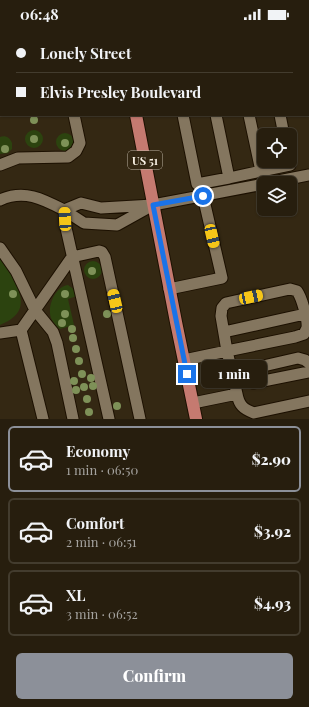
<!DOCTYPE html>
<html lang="en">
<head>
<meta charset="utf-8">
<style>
  :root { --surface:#271e0e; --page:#2f2717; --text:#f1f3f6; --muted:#a4a29e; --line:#433c2e; --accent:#8c9099 }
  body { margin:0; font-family:"Playfair Display",serif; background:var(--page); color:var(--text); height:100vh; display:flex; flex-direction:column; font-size:15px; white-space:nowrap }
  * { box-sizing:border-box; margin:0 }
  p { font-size:13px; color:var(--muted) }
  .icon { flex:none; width:22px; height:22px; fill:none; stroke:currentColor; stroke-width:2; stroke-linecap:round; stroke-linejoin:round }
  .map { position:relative; height:391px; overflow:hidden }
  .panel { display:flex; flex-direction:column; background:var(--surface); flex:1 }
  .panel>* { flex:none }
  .top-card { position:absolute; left:0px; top:0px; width:309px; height:88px; box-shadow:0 1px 3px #0004,0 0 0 1px var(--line); display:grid; align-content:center; height:88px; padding:0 16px; background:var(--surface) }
  .controls { position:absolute; left:257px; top:100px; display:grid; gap:8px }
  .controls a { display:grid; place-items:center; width:40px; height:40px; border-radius:6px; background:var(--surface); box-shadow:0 1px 3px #0004,0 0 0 1px var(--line); font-size:20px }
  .end { position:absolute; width:18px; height:18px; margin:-9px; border:5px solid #1a73e8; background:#fff; box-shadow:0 0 0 2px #fff }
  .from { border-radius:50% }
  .bubble { position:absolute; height:28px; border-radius:6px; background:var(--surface); box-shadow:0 1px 3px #0004,0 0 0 1px var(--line); font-size:13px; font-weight:800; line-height:28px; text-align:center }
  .car { position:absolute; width:12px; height:24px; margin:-12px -6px; border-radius:5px; box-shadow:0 0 3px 1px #0007; background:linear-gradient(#f5c518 24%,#345 0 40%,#f5c518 0 76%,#345 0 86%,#f5c518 0) }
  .top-card b { display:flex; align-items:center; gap:14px; height:38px; font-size:15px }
  .top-card b+b { border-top:1px solid var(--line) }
  .top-card i { width:10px; height:10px; background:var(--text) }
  ul { padding:7px 0 0; list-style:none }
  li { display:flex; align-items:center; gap:12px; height:66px; margin:0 8px 6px; padding:0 8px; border:2px solid var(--line); border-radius:6px }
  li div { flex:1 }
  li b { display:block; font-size:15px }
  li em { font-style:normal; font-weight:800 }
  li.active { border-color:var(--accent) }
  li>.icon { width:36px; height:36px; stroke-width:1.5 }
  .primary-button { display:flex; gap:8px; margin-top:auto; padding:8px 16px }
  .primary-button a { flex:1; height:46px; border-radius:6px; background:var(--accent); color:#fff; font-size:16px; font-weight:800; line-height:46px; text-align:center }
  .status { display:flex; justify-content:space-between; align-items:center; height:28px; padding:0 20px; background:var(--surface); direction:ltr }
  .status svg { height:11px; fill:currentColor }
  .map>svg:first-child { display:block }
</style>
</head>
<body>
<div class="status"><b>06:48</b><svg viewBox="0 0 49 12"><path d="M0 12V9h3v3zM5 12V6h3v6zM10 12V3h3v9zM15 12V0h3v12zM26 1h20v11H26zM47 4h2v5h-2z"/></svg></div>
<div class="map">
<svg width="309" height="391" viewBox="0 0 309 391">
  <rect width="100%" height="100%" fill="#342813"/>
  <path fill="#2c430f" d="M25 111a9 9 0 1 1 18 0a9 9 0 1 1-18 0Z
    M56 114a9 9 0 1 1 18 0a9 9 0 1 1-18 0Z
    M0 109C6 107 10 110 12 115V121L8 125 0 126Z
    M0 229C9 241 28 269 18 284 14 290 7 294 0 297Z
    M84 242a9 9 0 1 1 18 0a9 9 0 1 1-18 0Z
    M68 257 76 263 77 268 68 271 74 297 60 301C55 297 50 291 50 285 49 274 57 258 68 257Z"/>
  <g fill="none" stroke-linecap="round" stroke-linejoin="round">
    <defs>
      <path id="minor" d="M56 0 57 1
        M160 0V1
        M272 0V1
        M294 0V1
        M196 1 201 0
        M308 56 309 55
        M183 87 197 156 229 150
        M216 87 229 150 261 143
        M249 87 261 143 290 137V133
        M280 87 284 107
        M0 137 18 130 68 129 76 123 80 115 74 87
        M268 155 309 147
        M0 172C24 161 43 171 64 182L66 200 109 391
        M153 177 117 197 84 195 64 182 81 175 101 180 153 177 264 156
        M0 220 16 243 35 282 53 304 57 315 73 391
        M169 261 222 250 203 168
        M290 261 297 263C302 270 308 292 307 300 306 302 305 304 304 306L295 309 227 323 221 288 222 280 226 275Z
        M21 302 72 229 99 223 102 224 105 229 140 391
        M224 304 305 286
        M0 305 21 302 43 391
        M184 332 227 323 237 366 193 375
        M250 341 298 330 305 332 309 335
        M253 355 309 344
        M237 366C239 377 243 381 254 385L309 373"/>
      <path id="major" d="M118 0V1
        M136 87 176 294 196 391"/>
    </defs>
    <use href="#minor" stroke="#1c1000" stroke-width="13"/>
    <use href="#major" stroke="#1c1000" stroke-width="14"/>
    <use href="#minor" stroke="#84765f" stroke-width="11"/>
    <use href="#major" stroke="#c57a70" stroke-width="12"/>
  </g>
  <g fill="#7e9158">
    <circle cx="34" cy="92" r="4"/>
    <circle cx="34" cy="111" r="4"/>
    <circle cx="65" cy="115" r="4"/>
    <circle cx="5" cy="121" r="4"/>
    <circle cx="92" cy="243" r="4"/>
    <circle cx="13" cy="266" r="4"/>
    <circle cx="65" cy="266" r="4"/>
    <circle cx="65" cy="286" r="4"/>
    <circle cx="107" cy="286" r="4"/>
    <circle cx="62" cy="295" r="4"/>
    <circle cx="72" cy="301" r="4"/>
    <circle cx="73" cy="310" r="4"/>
    <circle cx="76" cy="321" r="4"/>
    <circle cx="79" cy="333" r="4"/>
    <circle cx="82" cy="346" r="4"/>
    <circle cx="91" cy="350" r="4"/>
    <circle cx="74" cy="353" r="4"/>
    <circle cx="93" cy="358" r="4"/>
    <circle cx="84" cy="359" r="4"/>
    <circle cx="76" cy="362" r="4"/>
    <circle cx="87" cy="371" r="4"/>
    <circle cx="117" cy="378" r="4"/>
    <circle cx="89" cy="384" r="4"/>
  </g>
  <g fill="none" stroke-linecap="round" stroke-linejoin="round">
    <path stroke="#1a73e8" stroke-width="5" d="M187 346 153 177 203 168"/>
  </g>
  <g text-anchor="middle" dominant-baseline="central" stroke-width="4" stroke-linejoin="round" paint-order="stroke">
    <rect fill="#342813" stroke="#beb5a6" stroke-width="1" x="128" y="123" width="34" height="18" rx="3"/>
    <g font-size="11" font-weight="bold" fill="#f9f2e5">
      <text x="145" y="132">US 51</text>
    </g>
  </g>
</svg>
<div class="controls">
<a><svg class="icon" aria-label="locate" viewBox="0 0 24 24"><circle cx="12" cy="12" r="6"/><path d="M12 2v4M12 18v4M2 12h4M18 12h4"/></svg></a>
<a><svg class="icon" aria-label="layers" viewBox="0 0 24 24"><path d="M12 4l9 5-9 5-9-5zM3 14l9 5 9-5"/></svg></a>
</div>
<i class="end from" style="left:203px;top:168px"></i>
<i class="end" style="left:187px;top:346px"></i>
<div class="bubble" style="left:201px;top:332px;width:66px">1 min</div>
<i class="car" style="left:65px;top:191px;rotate:357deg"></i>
<i class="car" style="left:212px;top:208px;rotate:167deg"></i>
<i class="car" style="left:251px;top:269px;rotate:78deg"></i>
<i class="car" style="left:115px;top:273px;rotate:347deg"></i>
<div class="top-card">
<b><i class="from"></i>Lonely Street</b>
<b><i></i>Elvis Presley Boulevard</b>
</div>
</div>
<section class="panel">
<ul>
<li class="active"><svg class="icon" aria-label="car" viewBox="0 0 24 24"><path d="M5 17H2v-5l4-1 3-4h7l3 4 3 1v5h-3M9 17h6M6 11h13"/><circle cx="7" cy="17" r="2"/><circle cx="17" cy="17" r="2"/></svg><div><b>Economy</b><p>1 min · 06:50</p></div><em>$2.90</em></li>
<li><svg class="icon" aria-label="car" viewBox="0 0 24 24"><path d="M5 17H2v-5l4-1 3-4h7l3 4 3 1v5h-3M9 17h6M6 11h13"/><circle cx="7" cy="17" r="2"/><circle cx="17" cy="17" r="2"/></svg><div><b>Comfort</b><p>2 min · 06:51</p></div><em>$3.92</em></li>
<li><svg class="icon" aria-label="car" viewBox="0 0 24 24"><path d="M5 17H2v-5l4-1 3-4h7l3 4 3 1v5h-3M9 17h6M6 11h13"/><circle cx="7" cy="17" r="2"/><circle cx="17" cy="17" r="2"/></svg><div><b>XL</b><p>3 min · 06:52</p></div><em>$4.93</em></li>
</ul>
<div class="primary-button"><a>Confirm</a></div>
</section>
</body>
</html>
